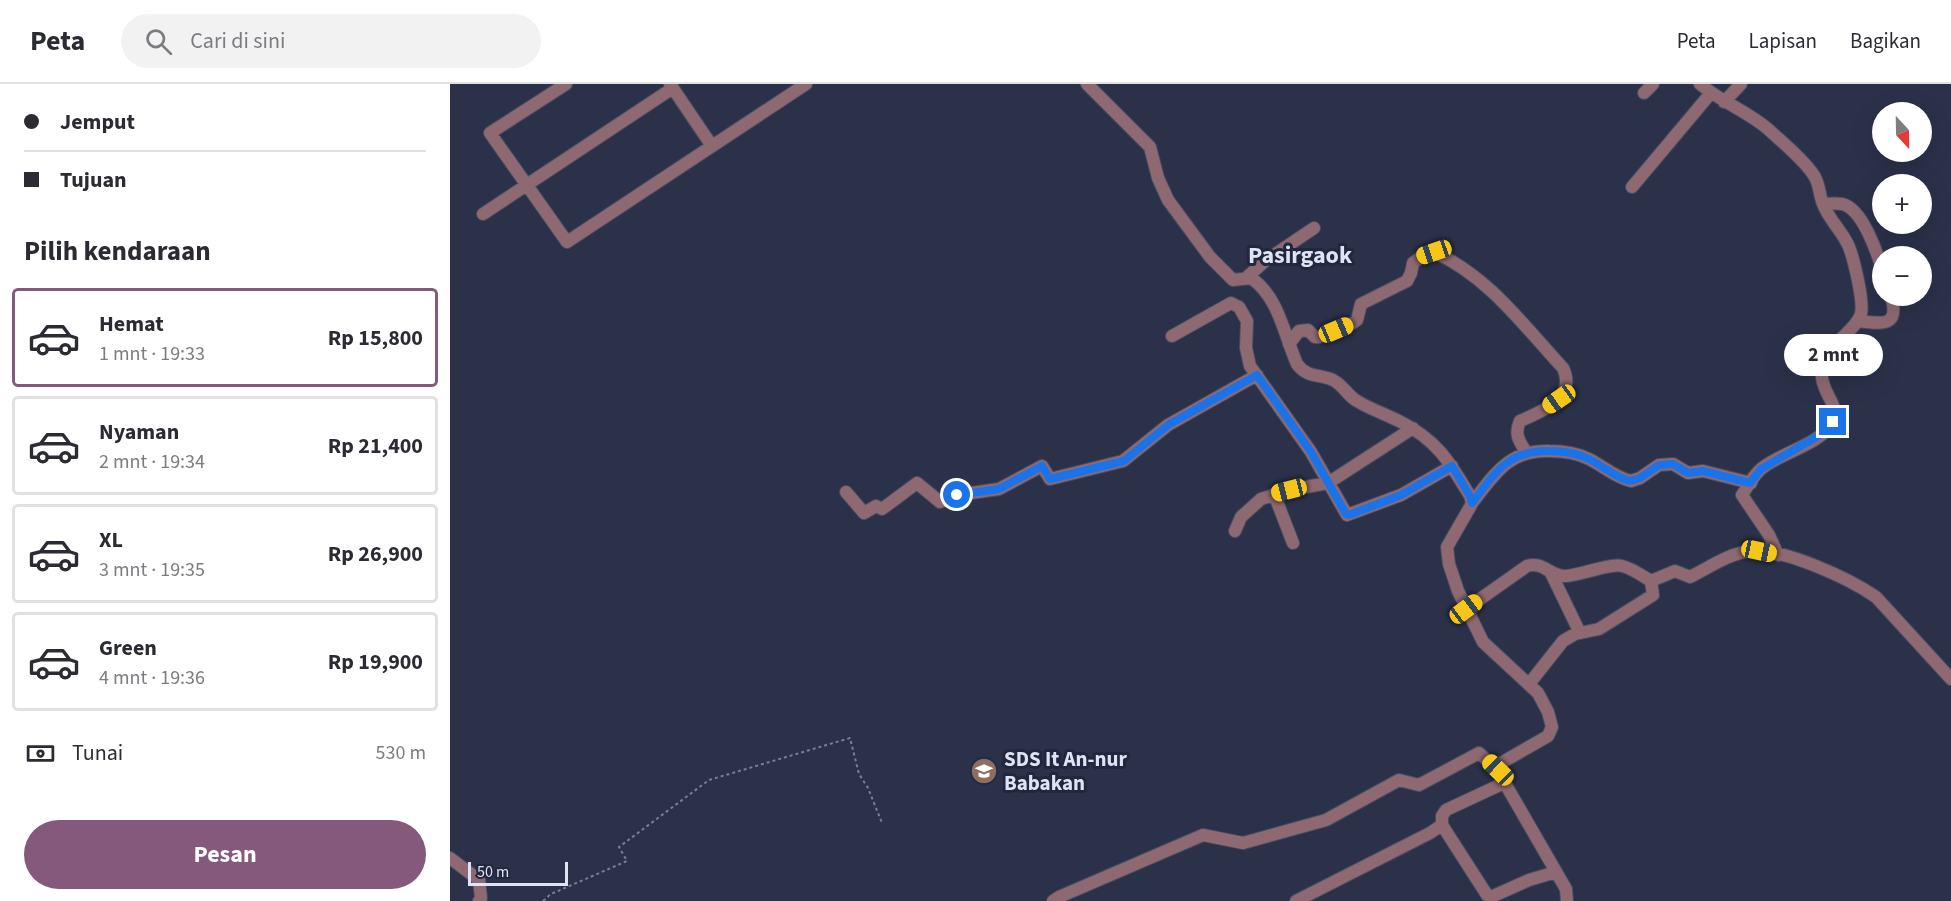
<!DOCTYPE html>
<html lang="id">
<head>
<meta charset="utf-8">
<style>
  :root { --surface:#fff; --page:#f2f2f3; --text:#2b2b33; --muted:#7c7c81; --line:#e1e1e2; --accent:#85597c }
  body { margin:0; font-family:"Source Sans 3",sans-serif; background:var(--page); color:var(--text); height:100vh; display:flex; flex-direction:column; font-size:22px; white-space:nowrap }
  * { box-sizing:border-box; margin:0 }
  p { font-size:20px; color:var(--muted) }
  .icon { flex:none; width:33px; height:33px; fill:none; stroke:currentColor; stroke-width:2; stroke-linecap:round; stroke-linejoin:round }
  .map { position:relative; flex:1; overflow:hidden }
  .sheet { display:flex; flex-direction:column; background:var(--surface); width:450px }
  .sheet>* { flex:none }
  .guide { display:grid; align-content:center; height:132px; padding:0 24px; background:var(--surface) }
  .needle { width:39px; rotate:158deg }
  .buttons { position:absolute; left:1422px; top:18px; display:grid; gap:12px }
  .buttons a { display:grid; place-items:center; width:60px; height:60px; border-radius:50%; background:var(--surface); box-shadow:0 6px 24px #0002; font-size:30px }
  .scale { position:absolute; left:18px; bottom:15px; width:100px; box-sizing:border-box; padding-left:6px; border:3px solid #dfe4f4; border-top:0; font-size:16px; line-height:21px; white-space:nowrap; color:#dfe4f4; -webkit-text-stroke:4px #20273e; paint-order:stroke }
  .end { position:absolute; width:27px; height:27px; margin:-14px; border:8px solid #1a73e8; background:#fff; box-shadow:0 0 0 3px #fff }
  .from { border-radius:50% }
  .bubble { position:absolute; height:42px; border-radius:21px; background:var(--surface); box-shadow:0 6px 24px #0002; font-size:20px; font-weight:700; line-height:42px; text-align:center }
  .car { position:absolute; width:18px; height:36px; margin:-18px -9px; border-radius:8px; box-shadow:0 0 4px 2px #0007; background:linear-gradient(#f5c518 24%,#345 0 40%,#f5c518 0 76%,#345 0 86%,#f5c518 0) }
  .guide b { display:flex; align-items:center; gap:21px; height:57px; font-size:22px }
  .guide b+b { border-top:2px solid var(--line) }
  .guide i { width:15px; height:15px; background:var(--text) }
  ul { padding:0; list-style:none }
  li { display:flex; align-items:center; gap:18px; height:99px; margin:0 12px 9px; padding:0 12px; border:3px solid var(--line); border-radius:6px }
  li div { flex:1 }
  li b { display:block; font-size:22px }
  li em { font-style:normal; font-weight:700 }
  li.current { border-color:var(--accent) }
  li>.icon { width:54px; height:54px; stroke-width:1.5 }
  h2 { padding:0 24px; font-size:27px; line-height:72px }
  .pay { display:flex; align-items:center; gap:15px; height:66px; padding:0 24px; font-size:22px }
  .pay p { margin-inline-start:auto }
  .action { display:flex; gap:12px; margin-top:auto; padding:12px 24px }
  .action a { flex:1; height:69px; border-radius:36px; background:var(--accent); color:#fff; font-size:24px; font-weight:700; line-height:69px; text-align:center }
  header { display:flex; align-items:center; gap:36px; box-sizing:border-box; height:84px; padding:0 30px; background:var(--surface); border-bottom:2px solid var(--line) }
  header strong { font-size:28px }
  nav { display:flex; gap:33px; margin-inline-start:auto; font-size:21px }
  .search { width:420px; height:54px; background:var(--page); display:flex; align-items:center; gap:15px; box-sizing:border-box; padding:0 21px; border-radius:33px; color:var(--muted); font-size:22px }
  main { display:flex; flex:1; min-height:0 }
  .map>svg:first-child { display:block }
</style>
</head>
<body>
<header>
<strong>Peta</strong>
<div class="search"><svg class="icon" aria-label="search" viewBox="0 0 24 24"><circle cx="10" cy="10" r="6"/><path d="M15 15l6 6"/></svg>Cari di sini</div>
<nav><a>Peta</a><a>Lapisan</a><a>Bagikan</a></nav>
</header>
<main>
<section class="sheet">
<div class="guide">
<b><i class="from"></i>Jemput</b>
<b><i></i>Tujuan</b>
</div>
<h2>Pilih kendaraan</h2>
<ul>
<li class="current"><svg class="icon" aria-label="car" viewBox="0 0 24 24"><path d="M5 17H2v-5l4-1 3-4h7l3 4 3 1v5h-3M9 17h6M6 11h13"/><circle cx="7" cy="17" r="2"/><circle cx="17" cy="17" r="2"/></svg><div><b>Hemat</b><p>1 mnt · 19:33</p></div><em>Rp 15,800</em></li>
<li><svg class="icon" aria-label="car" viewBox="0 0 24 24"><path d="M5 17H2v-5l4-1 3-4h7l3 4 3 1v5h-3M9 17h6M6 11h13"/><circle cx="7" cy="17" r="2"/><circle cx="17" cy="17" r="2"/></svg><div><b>Nyaman</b><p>2 mnt · 19:34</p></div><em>Rp 21,400</em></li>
<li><svg class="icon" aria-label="car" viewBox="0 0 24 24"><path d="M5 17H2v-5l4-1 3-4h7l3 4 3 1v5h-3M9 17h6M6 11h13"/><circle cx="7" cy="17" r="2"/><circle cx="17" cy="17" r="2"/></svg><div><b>XL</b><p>3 mnt · 19:35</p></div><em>Rp 26,900</em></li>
<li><svg class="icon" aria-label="car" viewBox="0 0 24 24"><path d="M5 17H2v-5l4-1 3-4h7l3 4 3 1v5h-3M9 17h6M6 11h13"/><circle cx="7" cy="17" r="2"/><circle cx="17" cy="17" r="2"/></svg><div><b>Green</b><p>4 mnt · 19:36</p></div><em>Rp 19,900</em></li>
</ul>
<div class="pay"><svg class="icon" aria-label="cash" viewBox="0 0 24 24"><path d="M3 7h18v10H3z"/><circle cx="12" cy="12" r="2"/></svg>Tunai<p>530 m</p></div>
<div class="action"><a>Pesan</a></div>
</section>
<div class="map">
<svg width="1501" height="817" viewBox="0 0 1501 817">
  <rect width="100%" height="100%" fill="#2a3149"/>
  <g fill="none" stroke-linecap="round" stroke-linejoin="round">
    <defs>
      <path id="street" d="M116 0 40 49 117 158 356 0
        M220 0 262 62
        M637 0 700 63 708 94 718 116 760 173 783 196 801 194C829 213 834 251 847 280 857 294 869 290 883 296 893 301 898 312 907 317 920 325 935 330 949 337 987 356 999 377 1020 412L1022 419 1020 423 997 463 999 480 1008 507 1033 558 1088 609 1098 628 1102 643 1098 652 1051 679 1049 689 1116 805 1117 817
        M1250 0C1271 18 1297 27 1318 45 1333 59 1352 74 1363 90 1370 99 1369 111 1373 120 1379 136 1393 148 1399 163 1404 176 1414 217 1411 230 1406 246 1382 258 1375 275 1362 307 1394 318 1382 339 1370 361 1329 369 1311 385 1303 392 1297 403 1292 411L1319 451 1328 471
        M1194 9 1203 0
        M1274 18 1291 0
        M1182 103 1261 9
        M1373 120C1379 120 1386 119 1392 120 1412 124 1427 168 1432 185
        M33 130 223 4
        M796 194 815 177 864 144
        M1408 237C1433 240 1450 243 1441 212
        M722 252 781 219 789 223 797 237 796 264 800 282 861 368 897 431 951 411 1002 382
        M839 260 849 247 858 246 865 253H869L903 239 907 236 911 220 957 197 961 189 963 179 972 172 984 168C1038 192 1074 242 1113 284 1127 314 1093 327 1070 337 1064 350 1069 357 1076 368
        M396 408 414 429 426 422 432 425 467 399 490 418 507 411 549 405 592 382 600 395 673 377 718 341 807 291
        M824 410 843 459
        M1022 419C1045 390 1058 366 1099 367 1112 367 1127 369 1139 375 1153 382 1166 394 1181 397L1190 394 1209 381 1223 380 1238 389 1253 387 1301 399
        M785 447 791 433 811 415 839 406 878 399 963 344
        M1100 487 1130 549
        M1016 525 1077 482C1094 477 1100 493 1116 492 1130 491 1161 479 1172 482 1181 484 1193 492 1201 497L1225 487 1240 493C1258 484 1280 469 1300 467 1332 463 1400 495 1426 513L1501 595
        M1079 600 1113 557 1125 550 1149 545 1203 511 1201 497
        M992 741 1037 811 1041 813 1079 796 1106 788
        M0 774 29 796 31 814 29 817
        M603 817 609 813 753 751 793 759 876 736 949 696 969 701 1029 669 1048 686
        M846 817 980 749 992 741V732L996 726 1054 699"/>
    </defs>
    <use href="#street" stroke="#474e64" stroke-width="14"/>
    <path stroke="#798094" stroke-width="2" stroke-dasharray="3 3" stroke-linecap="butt" d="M93 817 101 810 177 777 169 763 259 696 400 654 409 690 418 704 432 739"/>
    <use href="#street" stroke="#8f6972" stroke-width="12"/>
  </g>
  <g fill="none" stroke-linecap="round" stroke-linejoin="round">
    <path stroke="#1a73e8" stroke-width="8" d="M507 411 549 405 592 382 600 395 674 377 718 341 807 291 861 368 896 430 899 431 951 411 1002 382 1020 412 1022 419C1045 389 1058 366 1099 367 1112 367 1127 369 1139 375 1153 382 1166 394 1180 397L1190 394 1209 381 1223 380 1238 389 1253 387 1300 399 1311 385 1375 348 1383 338"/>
  </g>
  <defs>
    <symbol id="school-disc" viewBox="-11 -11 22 22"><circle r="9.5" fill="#8d6e63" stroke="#20273e"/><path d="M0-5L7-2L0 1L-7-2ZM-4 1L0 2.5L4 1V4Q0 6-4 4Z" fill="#fff"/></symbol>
  </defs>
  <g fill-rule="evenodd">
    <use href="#school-disc" x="519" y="672" width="30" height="30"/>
  </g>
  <g text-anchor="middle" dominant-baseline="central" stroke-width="6" stroke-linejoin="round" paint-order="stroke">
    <g font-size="21" font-weight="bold" fill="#dfe4f4" stroke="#20273e" text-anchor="start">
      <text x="554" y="675">SDS It An-nur<tspan x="554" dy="24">Babakan</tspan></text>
    </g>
    <g font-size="24" font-weight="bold" fill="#dfe4f4" stroke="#20273e">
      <text x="850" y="171">Pasirgaok</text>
    </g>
  </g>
</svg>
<div class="buttons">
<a><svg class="needle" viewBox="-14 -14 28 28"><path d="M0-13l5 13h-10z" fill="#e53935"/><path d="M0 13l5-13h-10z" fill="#7c7c81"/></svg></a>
<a>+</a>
<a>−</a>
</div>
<div class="scale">50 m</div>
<i class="end from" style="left:507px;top:411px"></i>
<i class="end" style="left:1383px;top:338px"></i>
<div class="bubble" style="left:1334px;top:250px;width:99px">2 mnt</div>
<i class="car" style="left:984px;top:168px;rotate:251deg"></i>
<i class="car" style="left:886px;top:246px;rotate:67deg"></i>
<i class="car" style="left:1109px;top:315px;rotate:235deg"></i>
<i class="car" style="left:839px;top:406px;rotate:256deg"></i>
<i class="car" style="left:1309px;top:467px;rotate:102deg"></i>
<i class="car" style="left:1016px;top:525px;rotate:53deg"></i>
<i class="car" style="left:1048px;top:686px;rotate:314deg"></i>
</div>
</main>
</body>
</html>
